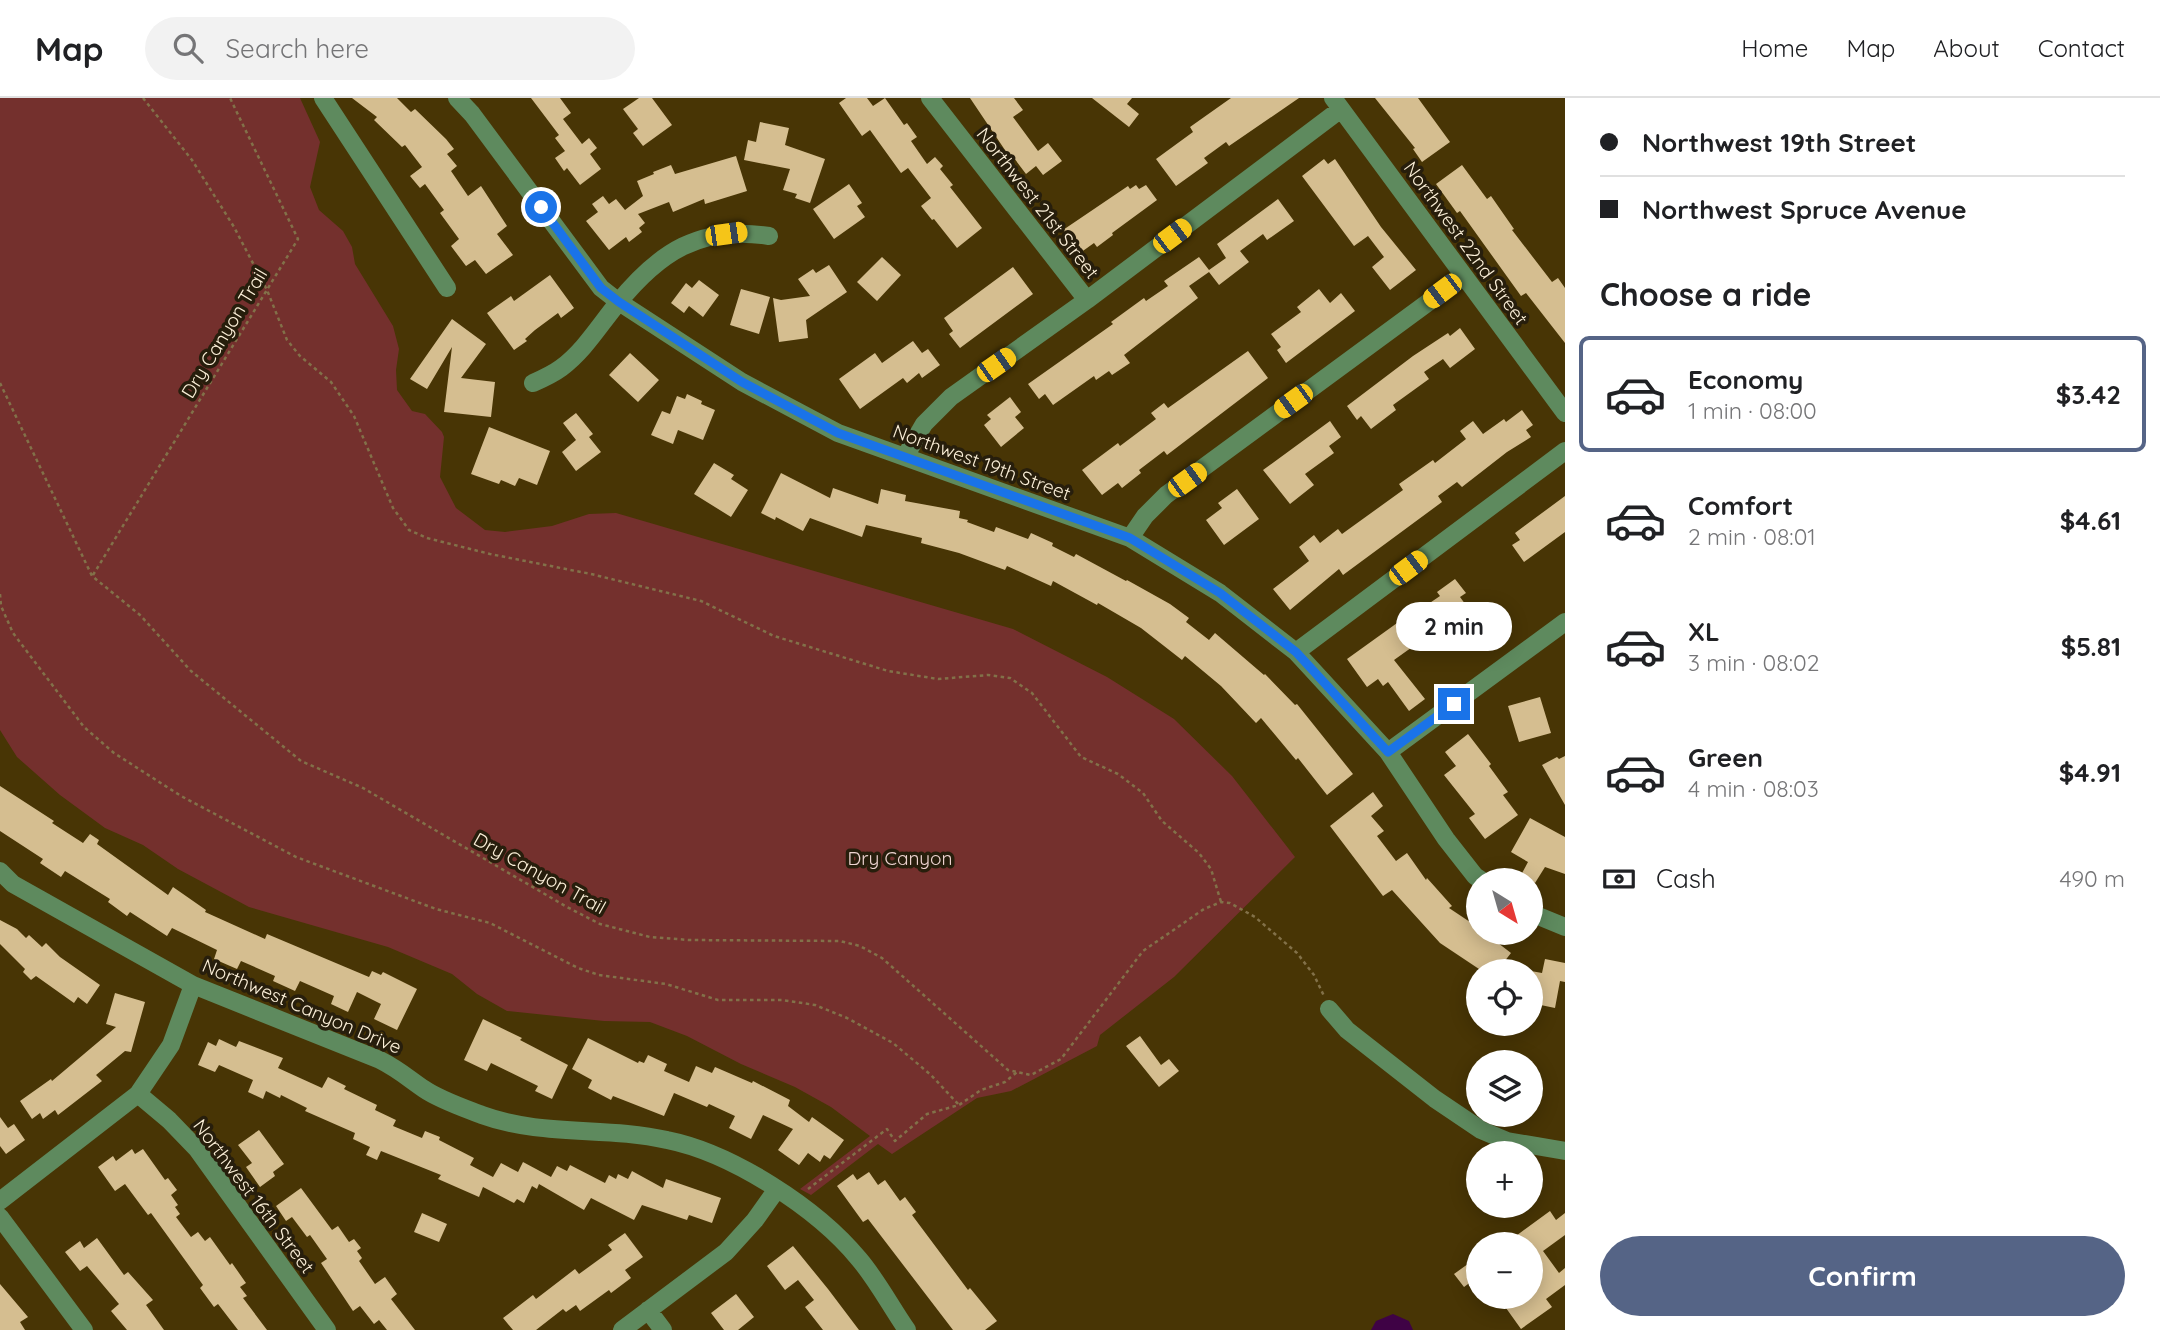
<!DOCTYPE html>
<html lang="en">
<head>
<meta charset="utf-8">
<style>
  :root { --surface:#fff; --page:#f2f2f2; --text:#202124; --muted:#757577; --line:#e0e0e0; --accent:#556486 }
  body { margin:0; font-family:Quicksand,sans-serif; background:var(--page); color:var(--text); height:100vh; display:flex; flex-direction:column; font-size:26px; white-space:nowrap }
  * { box-sizing:border-box; margin:0 }
  p { font-size:23px; color:var(--muted) }
  .icon { flex:none; width:38px; height:38px; fill:none; stroke:currentColor; stroke-width:2; stroke-linecap:round; stroke-linejoin:round }
  .map { position:relative; flex:1; overflow:hidden }
  .panel { display:flex; flex-direction:column; background:var(--surface); width:595px }
  .panel>* { flex:none }
  .hud { display:grid; align-content:center; height:154px; padding:0 35px; background:var(--surface) }
  .needle { width:46px; rotate:143deg }
  .tools { position:absolute; left:1466px; top:770px; display:grid; gap:14px }
  .tools a { display:grid; place-items:center; width:77px; height:77px; border-radius:50%; background:var(--surface); box-shadow:0 4px 18px #0003; font-size:35px }
  .end { position:absolute; width:32px; height:32px; margin:-16px; border:9px solid #1a73e8; background:#fff; box-shadow:0 0 0 4px #fff }
  .from { border-radius:50% }
  .bubble { position:absolute; height:49px; border-radius:24px; background:var(--surface); box-shadow:0 4px 18px #0003; font-size:23px; font-weight:700; line-height:49px; text-align:center }
  .car { position:absolute; width:21px; height:42px; margin:-21px -10px; border-radius:9px; box-shadow:0 0 5px 2px #0007; background:linear-gradient(#f5c518 24%,#345 0 40%,#f5c518 0 76%,#345 0 86%,#f5c518 0) }
  .hud b { display:flex; align-items:center; gap:24px; height:66px; font-size:26px }
  .hud b+b { border-top:2px solid var(--line) }
  .hud i { width:18px; height:18px; background:var(--text) }
  ul { padding:0; list-style:none }
  li { display:flex; align-items:center; gap:21px; height:116px; margin:0 14px 10px; padding:0 21px; border:4px solid transparent; border-radius:10px }
  li div { flex:1 }
  li b { display:block; font-size:26px }
  li em { font-style:normal; font-weight:700 }
  li.on { border-color:var(--accent) }
  li>.icon { width:63px; height:63px; stroke-width:1.5 }
  h2 { padding:0 35px; font-size:32px; line-height:84px }
  .pay { display:flex; align-items:center; gap:18px; height:77px; padding:0 35px; font-size:26px }
  .pay p { margin-inline-start:auto }
  .action { display:flex; gap:14px; margin-top:auto; padding:14px 35px }
  .action a { flex:1; height:80px; border-radius:42px; background:var(--accent); color:#fff; font-size:28px; font-weight:700; line-height:80px; text-align:center }
  header { display:flex; align-items:center; gap:42px; box-sizing:border-box; height:98px; padding:0 35px; background:var(--surface); border-bottom:2px solid var(--line) }
  header strong { font-size:33px }
  nav { display:flex; gap:38px; margin-inline-start:auto; font-size:24px }
  .search { width:490px; height:63px; background:var(--page); display:flex; align-items:center; gap:18px; box-sizing:border-box; padding:0 24px; border-radius:38px; color:var(--muted); font-size:26px }
  main { display:flex; flex:1; min-height:0 }
  .map>svg:first-child { display:block }
</style>
</head>
<body>
<header>
<strong>Map</strong>
<div class="search"><svg class="icon" aria-label="search" viewBox="0 0 24 24"><circle cx="10" cy="10" r="6"/><path d="M15 15l6 6"/></svg>Search here</div>
<nav><a>Home</a><a>Map</a><a>About</a><a>Contact</a></nav>
</header>
<main>
<div class="map">
<svg width="1565" height="1232" viewBox="0 0 1565 1232">
  <rect width="100%" height="100%" fill="#483505"/>
  <path fill="#74302d" d="M0 0H300L320 44 310 89 319 112 343 133 352 149 355 166 393 228 399 251 396 272 397 292 412 313 425 316 442 334 444 339 440 379 456 410 485 432 505 434 552 428 589 416 616 415 1013 531 1107 579 1174 621 1232 678 1295 759 1174 879 1100 937 1097 948 1011 993 977 1000 892 1056 878 1046 811 1097 800 1091 870 1038 831 1009 795 989 741 966 687 938 650 924 604 923 507 913 477 896 452 876 388 849 249 809 178 771 143 747 105 730 60 697 17 659 0 632Z"/>
  <path fill="#3f0245" d="M1393 1216 1409 1223 1413 1232H1371L1376 1223Z"/>
  <path fill="#d5be90" d="M352 0H397L411 14 415 11 446 41 454 51 447 56 457 68 451 73 468 98 481 88 507 128 497 136 513 157 486 176 475 162 466 168 451 148 459 141 440 115 444 112 425 86 420 90 410 78 422 69 405 47 402 49 374 22 377 19Z
    M531 0H560L571 15 563 21 582 46 589 40 597 50 590 56 601 71 580 87 567 70 564 73 555 60 565 53 555 40 559 37Z
    M639 0H652L672 27 643 48 633 35 638 31 623 11Z
    M846 0H867L873 8 885 0 904 27 907 25 917 39 911 43 927 66 935 59 943 68 940 71 953 87 950 89 982 130 957 150 934 121 932 122 921 108 931 100 908 70 901 75 870 32 862 38 839 5Z
    M970 0H1014L1023 12 1013 19 1038 53 1048 45 1062 63 1043 77 1036 68 1026 76 1011 56 1009 58Z
    M1092 0H1132L1127 6 1139 16 1129 29Z
    M1231 0H1299L1229 48 1226 44 1204 60 1208 65 1176 88 1156 61 1193 34 1190 29Z
    M1375 0H1418L1450 44 1422 64 1413 51 1415 50Z
    M760 24 789 30 785 47 825 61 810 105 795 100 797 96 783 92 790 71 744 62 748 42 756 44Z
    M736 58 747 93 705 106 704 101 673 114 669 104 638 116 645 125 639 130 642 134 629 144 626 139 609 152 586 123 598 114 592 106 603 98 609 106 616 101 625 112 643 98 637 83 654 76 653 74 671 67 675 76Z
    M1324 61 1328 66 1335 61 1381 129 1416 172 1390 192 1372 169 1384 159 1368 138 1354 148 1302 78Z
    M1462 67 1487 101 1491 98 1514 131 1512 132 1552 184 1558 180 1565 190V245L1526 195 1521 198 1460 113 1457 115 1436 86Z
    M849 86 862 105 857 108 865 119 834 141 813 111Z
    M1136 87 1139 91 1146 87 1157 102 1112 135 1113 137 1097 149 1094 145 1080 155 1063 132 1128 88 1130 91Z
    M1278 101 1294 123 1267 142 1263 136 1240 153 1249 164 1219 187 1209 174 1189 188 1198 200 1124 257 1130 265 1112 277 1109 273 1096 282 1094 278 1053 307 1045 296 1039 301 1028 286 1113 226 1111 224 1144 200 1146 203 1168 188 1164 183 1199 159 1209 172 1226 160 1217 146Z
    M882 159 901 177 877 203 857 184Z
    M829 167 847 194 806 222 808 240 779 244 773 200 781 202 810 198 798 181 813 171 816 175Z
    M1013 169 1033 196 960 250 949 236 953 233 944 220Z
    M550 177 574 210 561 220 558 215 535 232 525 241 527 243 514 252 487 215 511 198 514 203Z
    M699 182 719 197 703 219 689 208 684 215 671 205 686 185 692 190Z
    M741 191 770 199 759 236 730 227Z
    M1319 191 1330 205 1341 195 1355 213 1286 265 1277 252 1281 249 1271 236 1301 214 1297 209Z
    M452 221 486 246 461 280 495 284 491 319 444 314 452 249 427 291 410 281Z
    M1460 230 1475 251 1450 270 1443 261 1424 274 1429 281 1393 307 1396 312 1371 331 1361 318 1357 322 1347 308 1413 258 1448 235 1450 238Z
    M913 243 922 255 928 251 940 267 922 280 919 275 907 285 903 280 860 311 839 281 875 255 882 265Z
    M1248 253 1268 280 1167 357 1164 353 1139 372 1141 375 1122 390 1118 385 1102 397 1082 372 1118 345 1120 348 1156 321 1151 315 1164 305 1168 310Z
    M630 255 659 282 638 304 609 277Z
    M687 296 702 303 701 306 715 312 703 342 678 332 673 346 651 337 662 313 670 316 677 298 685 301Z
    M1010 299 1021 314 1015 319 1024 330 1001 349 984 327 991 321 987 317Z
    M1522 312 1533 327 1526 332 1531 339 1507 354 1462 389 1457 384 1438 398 1442 404 1343 477 1339 471 1290 512 1273 491 1309 463 1299 449 1314 437 1320 445 1338 431 1342 436 1403 392 1399 386 1433 362 1435 365 1466 341 1460 333 1473 323 1483 336 1504 321 1506 324Z
    M576 315 593 336 589 339 601 354 576 373 562 354 576 342 563 325Z
    M1330 323 1341 339 1329 348 1334 355 1305 376 1314 387 1290 406 1263 372Z
    M489 329 550 353 537 387 519 380 515 388 501 382 499 386 471 376Z
    M714 365 734 377 731 381 748 392 731 419 694 396Z
    M781 375 830 400 833 390 878 406 881 391 906 397 905 403 960 413 959 420 968 422 967 424 994 434 996 429 1028 441 1031 435 1053 445 1052 448 1074 459 1076 456 1126 483 1127 482 1170 506 1189 520 1186 524 1209 542 1215 535 1264 577 1265 576 1295 607 1297 606 1353 676 1327 697 1298 660 1296 662 1261 620 1256 625 1221 588 1185 558 1182 562 1141 530 1098 505 1097 507 1053 483 1051 488 1007 468 1005 472 959 455 921 445 922 440 866 427 862 439 810 420 803 433 776 419 775 422 761 415Z
    M1237 391 1259 421 1224 447 1206 422 1222 410 1218 405Z
    M1565 398V434L1524 464 1512 447 1520 442 1515 435Z
    M1455 481 1466 495 1460 499 1471 514 1446 531 1443 527 1394 562 1425 601 1409 613 1388 584 1383 588 1378 581 1367 589 1347 561 1411 515 1412 517 1440 498 1437 494Z
    M1498 522 1508 535 1497 543 1488 529Z
    M1540 599 1551 635 1519 644 1508 608Z
    M1468 636 1491 666 1489 668 1508 694 1503 697 1518 717 1485 741 1469 720 1475 716 1444 677 1456 668 1445 654Z
    M1565 658V707L1542 667 1557 659 1559 661Z
    M0 688 54 723 52 725 83 745 90 736 99 742 97 746 168 797 173 789 206 812 205 814 265 841 267 836 369 879 372 873 381 877 383 874 417 891 397 932 374 921 381 906 357 894 348 914 331 906 334 898 300 883 295 893 273 883 275 878 241 863 237 871 214 861 217 852 172 830 167 838 130 814 127 818 108 804 110 801 65 773 61 779 40 765 43 761 0 733Z
    M1373 694 1383 708 1371 718 1384 733 1377 738 1396 763 1407 755 1426 782 1427 780 1452 808 1449 810 1479 830V835H1485L1511 855 1497 873H1482L1440 845 1392 792 1383 798 1330 728Z
    M1530 720 1565 739V776L1545 769 1535 785 1521 777 1528 764 1511 754Z
    M0 822 17 831 26 840 29 837 42 849 46 845 60 859 100 887 87 906 78 899 74 905 36 878 31 882 23 874 25 871 0 846Z
    M1545 861 1565 865V884L1560 883 1555 910 1531 905V873L1542 875Z
    M115 895 145 904 131 954 125 953 96 977 102 983 58 1017 55 1012 43 1021 40 1015 32 1021 20 1003 51 981 52 983 116 929 106 926Z
    M483 921 522 940 520 942 568 967 552 1001 535 993 538 988 491 965 487 973 464 962Z
    M1140 938 1161 967 1169 961 1179 973 1159 989 1126 948Z
    M588 940 638 965 639 963 644 965 648 957 667 966 664 973 689 984 696 968 712 975 715 969 752 985 753 983 790 1002 788 1008 809 1024 812 1019 844 1042 830 1061 824 1057 820 1064 808 1055 799 1067 778 1052 793 1031 763 1017 751 1041 729 1030 735 1018 709 1006 707 1009 674 995 664 1018 613 998 611 1002 588 990 592 982 572 971Z
    M219 941 236 949 239 943 283 960 278 970 322 990 328 979 346 988 344 991 377 1007 375 1012 396 1022 393 1028 422 1040 425 1033 440 1039 439 1042 474 1060 470 1067 493 1079 501 1065 518 1074 523 1064 551 1079 557 1068 567 1073 570 1067 605 1085 609 1077 616 1081 618 1076 628 1081 632 1073 663 1090 666 1081 721 1100 712 1125 689 1117 687 1122 642 1107 634 1122 591 1100 584 1112 539 1086 537 1091 532 1088 524 1105 517 1101 514 1105 483 1089 479 1099 438 1081 441 1077 381 1053 377 1062 366 1057 370 1049 353 1041 355 1035 305 1013 307 1010 281 997 280 1000 266 993 263 1001 248 994 253 982 219 967 215 974 198 967 208 944 216 948Z
    M0 1019 8 1030 14 1026 25 1042 6 1056 0 1048Z
    M259 1032 284 1066 273 1074 275 1078 260 1089 246 1069 252 1065 238 1047Z
    M132 1051 135 1056 143 1051 165 1082 168 1080 177 1092 171 1097 178 1107 175 1109 180 1116 176 1119 191 1139 198 1134 205 1143 210 1139 230 1167 232 1165 246 1185 240 1189 247 1198 243 1200 267 1232H238L218 1206 214 1209 200 1190 203 1187 151 1115 148 1117 125 1086 115 1093 98 1069 113 1058 116 1063Z
    M869 1074 878 1087 885 1082 900 1103 905 1099 916 1114 912 1117 968 1192 970 1190 997 1223 985 1232H953L868 1121 863 1124 837 1088 853 1076 857 1082Z
    M301 1090 332 1132 338 1128 349 1144 354 1141 361 1150 357 1153 362 1160 359 1163 375 1186 385 1179 397 1196 391 1201 415 1232H387L379 1222 374 1226 360 1208 353 1213 321 1165 327 1161 310 1137 307 1139 292 1119 286 1123 276 1108Z
    M1550 1113 1556 1122 1565 1115V1137L1543 1153 1559 1175 1565 1170V1187L1546 1201 1552 1209 1521 1231 1506 1210 1523 1199H1531V1193L1540 1186 1531 1174V1146H1505Z
    M422 1115 447 1126 439 1144 414 1134Z
    M625 1135 643 1159 625 1172 631 1180 611 1195 609 1192 580 1213 576 1207 566 1214 563 1211 536 1232H513L503 1220 533 1197 536 1201 575 1171 579 1176 612 1152 608 1147Z
    M97 1140 124 1177 128 1174 153 1202 146 1207 164 1232H127L111 1213 119 1206 87 1168 80 1173 65 1154 80 1143 84 1150Z
    M793 1148 828 1191 859 1232H823L805 1209 814 1202 798 1182 785 1192 767 1168Z
    M1479 1158V1178L1464 1189 1454 1176Z
    M0 1186 28 1219 20 1224 25 1232H0Z
    M736 1196 754 1219 738 1232H724L711 1215Z"/>
  <g fill="none" stroke-linecap="round" stroke-linejoin="round">
    <path stroke="#827149" stroke-width="2.5" stroke-dasharray="3.5 3.5" stroke-linecap="butt" d="M143 0 192 62 234 129 267 192 287 242 300 258 331 284 354 318 393 410 409 432 427 440 490 456 591 476 701 503 774 538 888 573 938 581 988 577 1010 580 1032 595 1081 659 1118 676 1143 695 1162 723 1199 755 1211 771 1221 804
      M0 285 92 478 140 517 191 573 301 663 363 690 567 809 600 826 650 839 689 842 840 843 860 848 882 860 1008 972 1031 977 1061 961 1143 853 1204 811 1221 804 1230 805 1255 819 1297 855 1314 877 1324 898
      M93 477 298 141 230 0
      M0 496 1 508 13 535 84 629 114 655 181 698 296 759 436 811 490 825 578 870 599 877 666 886 718 902H782L815 907 847 920 893 945 931 977 959 1007
      M808 1091 887 1031 895 1043 927 1016 959 1007 981 992 1005 984 1017 974"/>
    <path stroke="#5e8a5e" stroke-width="18" d="M323 0 447 190
      M457 0 472 16 601 190 619 204 742 284 838 335 1130 440 1220 495 1296 554 1388 654 1446 741 1475 778 1481 782
      M930 0 1087 202
      M1333 0 1565 315
      M533 285C542 281 553 276 561 270 584 253 599 228 617 206 659 154 700 127 769 138
      M906 357 924 326 951 299 1087 202 1341 11
      M1130 440 1145 418 1166 397 1464 178
      M1296 554 1565 353
      M1388 654 1565 524
      M0 773 13 786 193 887 380 962C398 971 408 980 424 991 440 1002 464 1010 482 1017 542 1039 606 1028 667 1042 732 1055 817 1110 859 1161 877 1182 891 1209 907 1232
      M1531 815 1565 829
      M1329 911 1347 932 1435 1001 1481 1032 1507 1043 1565 1053
      M138 996 169 1022 197 1051 327 1232
      M0 1103 138 996 171 947 193 887
      M0 1119 84 1232
      M648 1212 663 1232
      M622 1232 726 1154 755 1122 777 1091"/>
  </g>
  <g fill="none" stroke-linecap="round" stroke-linejoin="round">
    <path stroke="#1a73e8" stroke-width="9" d="M541 109 601 190 619 204 742 284 838 335 1130 440 1220 495 1296 554 1388 654 1454 606"/>
  </g>
  <g text-anchor="middle" dominant-baseline="central" stroke-width="7" stroke-linejoin="round" paint-order="stroke">
    <g font-size="19" fill="#fbefd8" stroke="#271e0c">
      <text transform="translate(1038 105) rotate(52)">Northwest 21st Street</text>
      <text transform="translate(1466 145) rotate(54)">Northwest 22nd Street</text>
      <text transform="translate(224 235) rotate(-59)">Dry Canyon Trail</text>
      <text transform="translate(982 364) rotate(20)">Northwest 19th Street</text>
      <text transform="translate(540 775) rotate(29)">Dry Canyon Trail</text>
      <text transform="translate(302 908) rotate(23)">Northwest Canyon Drive</text>
      <text transform="translate(254 1098) rotate(53)">Northwest 16th Street</text>
    </g>
    <g font-size="19" fill="#eed4d1" stroke="#271e0c">
      <text x="900" y="760">Dry Canyon</text>
    </g>
  </g>
</svg>
<div class="tools">
<a><svg class="needle" viewBox="-14 -14 28 28"><path d="M0-13l5 13h-10z" fill="#e53935"/><path d="M0 13l5-13h-10z" fill="#757577"/></svg></a>
<a><svg class="icon" aria-label="locate" viewBox="0 0 24 24"><circle cx="12" cy="12" r="6"/><path d="M12 2v4M12 18v4M2 12h4M18 12h4"/></svg></a>
<a><svg class="icon" aria-label="layers" viewBox="0 0 24 24"><path d="M12 4l9 5-9 5-9-5zM3 14l9 5 9-5"/></svg></a>
<a>+</a>
<a>−</a>
</div>
<i class="end from" style="left:541px;top:109px"></i>
<i class="end" style="left:1454px;top:606px"></i>
<div class="bubble" style="left:1396px;top:504px;width:116px">2 min</div>
<i class="car" style="left:726px;top:136px;rotate:82deg"></i>
<i class="car" style="left:1172px;top:138px;rotate:53deg"></i>
<i class="car" style="left:1442px;top:193px;rotate:233deg"></i>
<i class="car" style="left:996px;top:267px;rotate:55deg"></i>
<i class="car" style="left:1293px;top:303px;rotate:234deg"></i>
<i class="car" style="left:1187px;top:382px;rotate:54deg"></i>
<i class="car" style="left:1408px;top:470px;rotate:53deg"></i>
</div>
<section class="panel">
<div class="hud">
<b><i class="from"></i>Northwest 19th Street</b>
<b><i></i>Northwest Spruce Avenue</b>
</div>
<h2>Choose a ride</h2>
<ul>
<li class="on"><svg class="icon" aria-label="car" viewBox="0 0 24 24"><path d="M5 17H2v-5l4-1 3-4h7l3 4 3 1v5h-3M9 17h6M6 11h13"/><circle cx="7" cy="17" r="2"/><circle cx="17" cy="17" r="2"/></svg><div><b>Economy</b><p>1 min · 08:00</p></div><em>$3.42</em></li>
<li><svg class="icon" aria-label="car" viewBox="0 0 24 24"><path d="M5 17H2v-5l4-1 3-4h7l3 4 3 1v5h-3M9 17h6M6 11h13"/><circle cx="7" cy="17" r="2"/><circle cx="17" cy="17" r="2"/></svg><div><b>Comfort</b><p>2 min · 08:01</p></div><em>$4.61</em></li>
<li><svg class="icon" aria-label="car" viewBox="0 0 24 24"><path d="M5 17H2v-5l4-1 3-4h7l3 4 3 1v5h-3M9 17h6M6 11h13"/><circle cx="7" cy="17" r="2"/><circle cx="17" cy="17" r="2"/></svg><div><b>XL</b><p>3 min · 08:02</p></div><em>$5.81</em></li>
<li><svg class="icon" aria-label="car" viewBox="0 0 24 24"><path d="M5 17H2v-5l4-1 3-4h7l3 4 3 1v5h-3M9 17h6M6 11h13"/><circle cx="7" cy="17" r="2"/><circle cx="17" cy="17" r="2"/></svg><div><b>Green</b><p>4 min · 08:03</p></div><em>$4.91</em></li>
</ul>
<div class="pay"><svg class="icon" aria-label="cash" viewBox="0 0 24 24"><path d="M3 7h18v10H3z"/><circle cx="12" cy="12" r="2"/></svg>Cash<p>490 m</p></div>
<div class="action"><a>Confirm</a></div>
</section>
</main>
</body>
</html>
